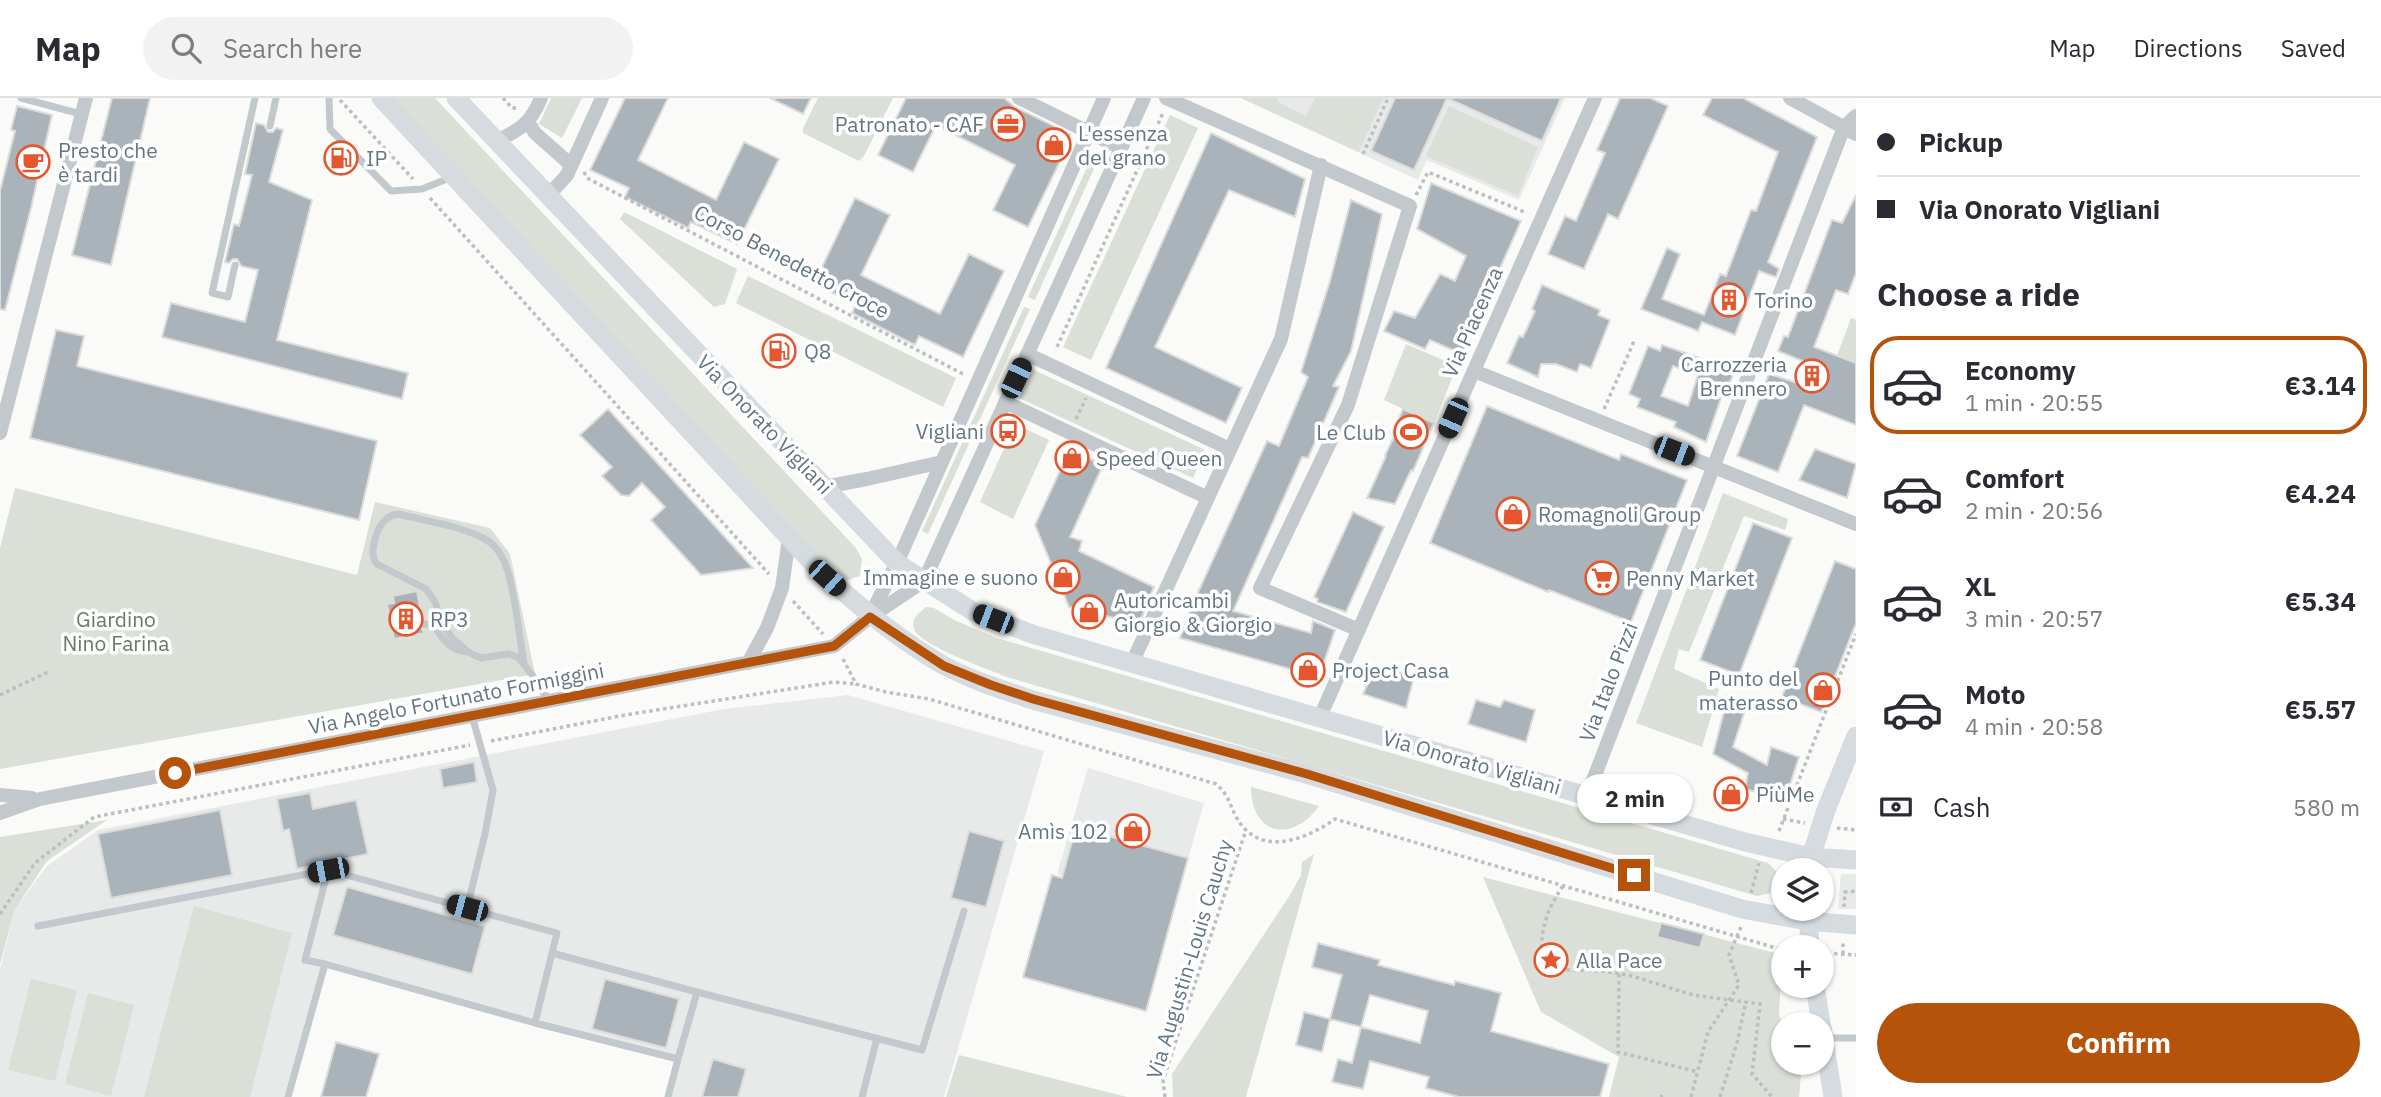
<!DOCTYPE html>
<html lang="en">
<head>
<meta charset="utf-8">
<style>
  :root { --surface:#fff; --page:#f2f2f3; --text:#2b2b33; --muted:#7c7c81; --line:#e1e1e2; --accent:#b45309 }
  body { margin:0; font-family:"IBM Plex Sans",sans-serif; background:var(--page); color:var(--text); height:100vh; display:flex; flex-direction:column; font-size:26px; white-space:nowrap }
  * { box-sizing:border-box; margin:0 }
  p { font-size:23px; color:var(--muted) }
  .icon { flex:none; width:38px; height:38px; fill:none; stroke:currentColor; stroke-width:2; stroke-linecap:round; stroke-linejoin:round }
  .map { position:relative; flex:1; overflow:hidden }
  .panel { display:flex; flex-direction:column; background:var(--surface); width:525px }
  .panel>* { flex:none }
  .top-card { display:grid; align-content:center; height:154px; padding:0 21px; background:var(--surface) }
  .controls { position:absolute; left:1771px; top:760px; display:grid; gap:14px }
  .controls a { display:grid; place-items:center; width:63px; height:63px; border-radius:50%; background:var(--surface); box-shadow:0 2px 5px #0004; font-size:35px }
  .end { position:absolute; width:32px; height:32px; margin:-16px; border:9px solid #b45309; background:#fff; box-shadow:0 0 0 4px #fff }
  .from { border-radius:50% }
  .bubble { position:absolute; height:49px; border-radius:24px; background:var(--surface); box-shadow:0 2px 5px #0004; font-size:23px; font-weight:800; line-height:49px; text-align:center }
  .car { position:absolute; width:21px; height:42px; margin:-21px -10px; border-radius:9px; box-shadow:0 0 5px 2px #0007; background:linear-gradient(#222 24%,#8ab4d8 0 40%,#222 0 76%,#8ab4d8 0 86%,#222 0) }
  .top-card b { display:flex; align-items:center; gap:24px; height:66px; font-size:26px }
  .top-card b+b { border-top:2px solid var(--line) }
  .top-card i { width:18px; height:18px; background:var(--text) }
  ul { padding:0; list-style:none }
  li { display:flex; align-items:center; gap:21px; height:98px; margin:0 14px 10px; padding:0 7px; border:4px solid transparent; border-radius:28px }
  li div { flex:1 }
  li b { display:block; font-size:26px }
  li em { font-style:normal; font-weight:800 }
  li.on { border-color:var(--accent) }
  li>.icon { width:63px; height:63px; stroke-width:1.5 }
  h2 { padding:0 21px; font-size:32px; line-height:84px }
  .pay { display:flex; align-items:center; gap:18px; height:77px; padding:0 21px; font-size:26px }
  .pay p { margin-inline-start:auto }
  .action { display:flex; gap:14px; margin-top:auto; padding:14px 21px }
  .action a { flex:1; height:80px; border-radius:42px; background:var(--accent); color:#fff; font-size:28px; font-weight:800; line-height:80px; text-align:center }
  header { display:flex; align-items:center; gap:42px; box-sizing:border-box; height:98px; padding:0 35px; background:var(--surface); border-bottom:2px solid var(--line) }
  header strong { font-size:33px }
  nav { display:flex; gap:38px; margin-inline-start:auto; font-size:24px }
  .search { width:490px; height:63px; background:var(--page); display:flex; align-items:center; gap:18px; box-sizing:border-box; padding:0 24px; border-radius:38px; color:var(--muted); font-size:26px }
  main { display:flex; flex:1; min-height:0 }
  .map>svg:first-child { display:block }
</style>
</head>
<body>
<header>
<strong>Map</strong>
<div class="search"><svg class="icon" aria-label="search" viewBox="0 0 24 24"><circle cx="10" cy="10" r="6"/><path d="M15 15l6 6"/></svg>Search here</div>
<nav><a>Map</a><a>Directions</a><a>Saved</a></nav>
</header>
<main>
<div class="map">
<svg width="1856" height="999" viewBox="0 0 1856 999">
  <rect width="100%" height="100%" fill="#fafaf8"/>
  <path fill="#e8e9e9" d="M1241 0H1565L1519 102 1427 62 1418 82Z
    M848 597 1044 653 944 999H668L678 962 326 867 288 999H0V871L14 813 46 769 98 732 724 611Z
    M1088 670 1204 705 1174 809 1057 776Z
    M1841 776H1856V811H1838Z"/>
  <path fill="#dadfd7" d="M388 0H435L856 450 862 461 860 478 847 482 839 481Z
    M551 0H582L562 40 539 26Z
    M818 0H893L864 58 859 63 803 35V30Z
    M1241 0H1278L1277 4 1306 18 1315 0H1383L1359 54Z
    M1449 8 1538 49 1518 98 1426 58Z
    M1170 17 1198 30 1091 262 1063 249Z
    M1094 54 1100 57 1035 202 1028 199Z
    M624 114 737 171 725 206 714 209 620 121Z
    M748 178 956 280 943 309 736 205Z
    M1024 209 1030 211 928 436 922 433Z
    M1851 220 1856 222V265L1837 258Z
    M1406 246 1457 268 1434 325 1384 302Z
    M1032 271 1205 352 1193 380 1019 300Z
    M1015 326 1049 342 1013 421 980 404Z
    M15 390 357 477 375 404 490 430 510 456 535 576 0 671V450Z
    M1723 395 1788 421 1785 432 1744 418 1689 554 1679 551 1674 571 1719 591 1702 649 1636 625Z
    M926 509 934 510 954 522 997 540 1768 765 1777 774 1772 795 1757 798 1007 579C990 572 919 547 914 531 910 521 919 515 926 509Z
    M1251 689 1319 708C1292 746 1251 737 1251 689Z
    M107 722 47 763 14 813 0 866V739Z
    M1314 756 1246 999H1173L1172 976 1290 797 1301 777 1302 764Z
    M1483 779 1783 857 1779 914 1783 934V964H1802L1799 999H1609L1619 959 1541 914Z
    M194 808 292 835 250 999H144Z
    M31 881 77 892 55 983 8 972Z
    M88 895 134 907 111 998 65 986Z
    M959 957 1127 999H946Z"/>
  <path fill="#aab3b9" stroke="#dcdcda" stroke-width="2" fill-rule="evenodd" d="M112 0H150L111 167 72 157Z
    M625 0H668L638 62 716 102 744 44 779 61 737 146 691 124 688 130 625 99 629 90 590 72Z
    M770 0H811L803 16Z
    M906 0H1004L1015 9 1070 36V43L1028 129 993 112 1015 67 936 27 913 74 878 57Z
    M1395 0H1447L1414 72 1371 53Z
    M1447 0H1561L1542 43Z
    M1620 0H1650L1668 8 1618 121 1608 116 1584 171 1548 156 1565 118 1576 123 1605 55 1597 52Z
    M1712 0H1743L1817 39 1768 164 1779 171 1776 179 1759 173 1735 237 1702 224 1698 233 1641 211 1667 150 1680 156 1662 201 1704 217 1720 176 1726 178 1751 112 1756 113 1778 54 1703 17Z
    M17 8 52 17 31 110 5 212 0 211V93L15 33 11 32Z
    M256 25 264 27 268 34H273L276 30 283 32 269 84 312 102 277 242 408 275 402 301 162 239 171 205 245 224 258 172 241 168 237 161H233L229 165 225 164 234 126 239 128 252 77 245 76Z
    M1211 35 1305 81 1295 119 1229 92 1155 249 1242 290 1226 325 1106 270Z
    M1431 85 1521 123 1462 256 1430 242 1425 251 1384 233 1394 213 1415 220 1440 176 1455 183 1466 158 1417 131Z
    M1856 97V175L1848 196 1836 192 1814 249 1856 265V327L1804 307 1778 374 1737 358 1769 276 1813 290 1820 270 1778 253 1784 238 1788 239 1832 122 1842 125Z
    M855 100 890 117 861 177 940 216 969 156 1004 173 963 259 919 238 915 247 852 215 856 206 814 186Z
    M1351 102 1382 116 1351 253 1333 288 1339 289 1308 360 1302 359 1233 513 1311 535 1313 523 1335 532 1319 579 1180 540 1195 501 1267 343 1279 348 1308 279 1301 274 1330 183Z
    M1542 187 1600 212 1598 217 1610 222 1591 270 1580 266 1577 274 1556 266H1541L1538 279 1507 265 1519 238 1523 239 1535 213 1532 211Z
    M56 232 84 238 77 268 377 343 359 422 30 340Z
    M1662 247 1735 272 1728 289 1725 288 1706 344 1674 329 1676 324 1637 309 1640 301 1629 296 1648 248 1660 253ZM1673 268 1698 277 1688 308 1661 298Z
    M1487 308 1619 362 1621 356 1687 382 1631 524 1549 492 1548 494 1430 445Z
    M608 311 660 368 753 470 701 477 651 422 665 409 642 385 629 398 621 397 602 378 612 369 580 337Z
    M1403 311 1434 325 1413 373 1411 372 1395 406 1367 400 1386 358 1385 357 1394 339 1393 334Z
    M1070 351 1103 367 1070 439 1082 443 1079 453 1154 489 1139 526 1069 509 1035 427Z
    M1815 351 1856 366 1847 400 1799 382Z
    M1353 414 1384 429 1346 514 1317 504 1318 501 1314 499Z
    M1753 425 1792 440 1739 577 1700 562Z
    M1835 463 1856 471V525L1821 614 1782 599Z
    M417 493 422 520 418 527 425 535 394 541 387 506 394 505 393 498Z
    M1376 567 1414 579 1406 610 1363 596Z
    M1728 598 1747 606 1733 649 1767 667 1771 649 1799 659 1785 702 1745 691 1748 675 1713 656Z
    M1476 602 1500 609 1504 602 1535 612 1526 644 1468 626Z
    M474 664 477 684 443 690 440 671Z
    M310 695 313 711 356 702 368 756 297 771 289 731 283 733 277 701Z
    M220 712 232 777 111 800 98 736Z
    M1076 729 1188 760 1146 913 1023 879 1052 777 1062 780Z
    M969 733 1004 743 986 809 951 800Z
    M347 789 485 828 472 876 333 837Z
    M1661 825 1704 836 1700 850 1657 839Z
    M1318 845 1380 862 1378 867 1454 887 1455 883 1501 895 1491 933 1609 966 1600 999H1459L1426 990 1429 979 1370 963 1363 991 1332 984 1338 961 1352 965 1361 929 1330 921 1342 877 1312 869ZM1370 897 1428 913 1420 945 1361 929Z
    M605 881 679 901 666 950 592 931Z
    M1304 914 1330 921 1322 954 1296 947Z
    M336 944 379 956 366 999H321Z
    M713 961 746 971 738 999H702Z"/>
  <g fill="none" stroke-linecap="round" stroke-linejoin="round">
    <path stroke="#bbbfc2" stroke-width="3.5" stroke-dasharray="3.5 3.5" stroke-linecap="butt" d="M503 0 512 10H518
      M340 2 413 81
      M1363 56 1388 0
      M584 74 587 80 965 277
      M1416 97 1428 74 1527 115
      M430 100 769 476
      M1057 249 1163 15
      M1604 311 1635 241
      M1076 321 1086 300
      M793 503 823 536
      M843 561 856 586 886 594 929 601 1216 686C1233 700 1230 716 1245 731 1270 757 1311 738 1335 721L1783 852
      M0 597 48 574
      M491 643 625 617 834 584 856 586
      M1783 721 1805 725
      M1837 730 1856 732
      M1779 733 1856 536
      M1563 788C1543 817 1540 836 1542 871L1603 873 1632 878 1693 897 1760 906 1752 976 1772 999
      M1751 795 1759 765
      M1844 809 1845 794 1856 793
      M0 816 35 765 94 719 470 647
      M1827 855 1856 857
      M1843 856V844
      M1619 876 1618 954 1698 974
      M1165 999 1163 982 1246 732
      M1661 999 1662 997
      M1691 999 1708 934 1739 887 1729 857 1741 829
      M1720 999 1737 945 1746 903"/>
    <path stroke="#c3c8cc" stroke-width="7" d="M21 0 81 16
      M329 0 330 31 391 93 422 91 452 79
      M270 28 276 0
      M235 167 228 199 212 195 255 0
      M424 526 434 528C443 541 449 552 467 554
      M524 565C519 539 514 480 502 459 498 451 491 444 483 440 460 428 425 423 399 416 393 417 388 418 384 423 376 432 368 457 377 466L426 491 435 504 443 527 452 540 468 554 481 560 508 556 518 559 533 578 539 590 550 602
      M467 810 485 736 493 692 472 618
      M38 828 328 772 557 835 552 855
      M325 866 305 862 328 772
      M697 894 922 952 964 813
      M1825 940H1856
      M288 999 325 866 535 925 678 961 697 894 552 855 535 925
      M668 999 678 961
      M862 999 877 940"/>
    <path stroke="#c3c8cc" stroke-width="14" d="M1019 0 1121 50
      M1166 0 1410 108 1348 307 1260 490 1359 532
      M1790 0 1856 36
      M528 24 535 35 571 67
      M497 43C521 31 531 25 541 0
      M548 98 567 77 602 0
      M1027 256 1230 351
      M1474 273 1856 426
      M1005 304 1208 400
      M0 335 86 0
      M824 389 867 381 942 364
      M871 516 897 465 1104 0
      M748 565 767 530 782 490 789 440
      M1132 565 1281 241 1321 67
      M1320 619 1595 0
      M0 697 32 700
      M1587 698 1844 29 1856 18
      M0 715 40 701 834 548 870 519 924 483 1144 0"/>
    <path stroke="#d6dbdf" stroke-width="19" d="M381 0 820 473C858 508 898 541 943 567 971 582 1003 592 1033 602L1306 676 1742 811 1807 823 1856 827
      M456 0 897 465 974 514 1032 536 1745 744 1811 759 1856 762
      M1810 771 1811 759 1826 712 1856 638
      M1808 811 1810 849
      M1815 887 1821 926
      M1822 929 1833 999"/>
  </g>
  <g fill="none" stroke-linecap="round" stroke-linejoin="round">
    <path stroke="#b45309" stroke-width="9" d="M175 675 834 548 870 519 944 568 991 587 1033 601 1307 676 1634 777"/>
  </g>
  <defs>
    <symbol id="office-ring" viewBox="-11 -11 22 22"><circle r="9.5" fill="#fff" stroke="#e4572e" stroke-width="1.5"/><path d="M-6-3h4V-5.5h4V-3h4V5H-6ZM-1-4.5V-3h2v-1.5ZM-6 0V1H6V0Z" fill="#e4572e"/></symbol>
    <symbol id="shop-ring" viewBox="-11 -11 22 22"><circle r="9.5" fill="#fff" stroke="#e4572e" stroke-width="1.5"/><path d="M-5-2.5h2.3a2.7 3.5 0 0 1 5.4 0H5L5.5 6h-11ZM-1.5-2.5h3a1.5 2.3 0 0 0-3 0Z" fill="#e4572e"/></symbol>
    <symbol id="fuel-ring" viewBox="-11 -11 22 22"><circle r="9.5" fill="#fff" stroke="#e4572e" stroke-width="1.5"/><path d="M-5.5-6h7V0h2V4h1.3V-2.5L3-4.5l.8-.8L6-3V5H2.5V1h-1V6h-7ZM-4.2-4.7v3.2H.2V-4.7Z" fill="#e4572e"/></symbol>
    <symbol id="cafe-ring" viewBox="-11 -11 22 22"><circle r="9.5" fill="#fff" stroke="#e4572e" stroke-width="1.5"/><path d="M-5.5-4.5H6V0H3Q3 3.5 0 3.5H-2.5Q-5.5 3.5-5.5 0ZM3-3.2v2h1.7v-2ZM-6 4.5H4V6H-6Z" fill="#e4572e"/></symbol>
    <symbol id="building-ring" viewBox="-11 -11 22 22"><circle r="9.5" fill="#fff" stroke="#e4572e" stroke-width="1.5"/><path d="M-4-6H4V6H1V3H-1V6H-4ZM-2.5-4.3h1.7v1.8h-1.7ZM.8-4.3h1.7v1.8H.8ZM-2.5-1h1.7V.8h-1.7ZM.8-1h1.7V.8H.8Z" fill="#e4572e"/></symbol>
    <symbol id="bus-ring" viewBox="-11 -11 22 22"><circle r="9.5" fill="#fff" stroke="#e4572e" stroke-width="1.5"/><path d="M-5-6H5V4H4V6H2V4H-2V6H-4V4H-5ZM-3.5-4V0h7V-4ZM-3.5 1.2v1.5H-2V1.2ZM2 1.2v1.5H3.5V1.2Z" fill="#e4572e"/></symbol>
    <symbol id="stadium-ring" viewBox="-11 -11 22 22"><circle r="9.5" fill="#fff" stroke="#e4572e" stroke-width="1.5"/><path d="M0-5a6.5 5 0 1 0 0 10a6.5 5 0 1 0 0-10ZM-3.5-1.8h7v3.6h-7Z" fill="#e4572e"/></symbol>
    <symbol id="supermarket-ring" viewBox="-11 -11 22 22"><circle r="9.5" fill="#fff" stroke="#e4572e" stroke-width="1.5"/><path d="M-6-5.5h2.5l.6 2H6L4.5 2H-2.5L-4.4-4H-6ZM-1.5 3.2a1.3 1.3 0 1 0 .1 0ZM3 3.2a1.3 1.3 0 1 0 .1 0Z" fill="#e4572e"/></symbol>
    <symbol id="sight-ring" viewBox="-11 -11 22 22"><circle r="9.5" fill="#fff" stroke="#e4572e" stroke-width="1.5"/><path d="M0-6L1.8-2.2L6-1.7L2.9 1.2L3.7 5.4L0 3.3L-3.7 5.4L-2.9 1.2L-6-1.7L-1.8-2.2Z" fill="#e4572e"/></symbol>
  </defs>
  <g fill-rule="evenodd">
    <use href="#office-ring" x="989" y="7" width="38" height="38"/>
    <use href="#shop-ring" x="1035" y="28" width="38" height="38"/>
    <use href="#fuel-ring" x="322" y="41" width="38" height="38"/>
    <use href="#cafe-ring" x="14" y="45" width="38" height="38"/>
    <use href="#building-ring" x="1710" y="183" width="38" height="38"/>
    <use href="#fuel-ring" x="760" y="234" width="38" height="38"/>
    <use href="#building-ring" x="1793" y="259" width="38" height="38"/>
    <use href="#bus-ring" x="989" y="314" width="38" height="38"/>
    <use href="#stadium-ring" x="1392" y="315" width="38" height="38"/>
    <use href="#shop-ring" x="1053" y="341" width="38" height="38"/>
    <use href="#shop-ring" x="1494" y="397" width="38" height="38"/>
    <use href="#shop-ring" x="1044" y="460" width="38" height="38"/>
    <use href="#supermarket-ring" x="1583" y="461" width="38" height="38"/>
    <use href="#shop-ring" x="1070" y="495" width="38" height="38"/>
    <use href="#building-ring" x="387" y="502" width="38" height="38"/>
    <use href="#shop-ring" x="1289" y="553" width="38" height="38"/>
    <use href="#shop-ring" x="1804" y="573" width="38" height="38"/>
    <use href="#shop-ring" x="1712" y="677" width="38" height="38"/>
    <use href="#shop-ring" x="1114" y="714" width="38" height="38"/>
    <use href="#sight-ring" x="1532" y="843" width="38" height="38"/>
  </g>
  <g text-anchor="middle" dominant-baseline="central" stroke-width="7" stroke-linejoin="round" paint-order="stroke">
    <g font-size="21" fill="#657683" stroke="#fff" text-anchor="start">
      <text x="984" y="26" text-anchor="end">Patronato - CAF</text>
      <text x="1078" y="35">L'essenza<tspan x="1078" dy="24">del grano</tspan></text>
      <text x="58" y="52">Presto che<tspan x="58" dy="24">è tardi</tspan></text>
      <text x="366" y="60">IP</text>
      <text x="1754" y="202">Torino</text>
      <text x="804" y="253">Q8</text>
      <text x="1787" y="266" text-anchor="end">Carrozzeria<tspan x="1787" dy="24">Brennero</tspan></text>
      <text x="984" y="333" text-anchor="end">Vigliani</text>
      <text x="1386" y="334" text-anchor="end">Le Club</text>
      <text x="1096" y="360">Speed Queen</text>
      <text x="1538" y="416">Romagnoli Group</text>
      <text x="1038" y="479" text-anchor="end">Immagine e suono</text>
      <text x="1626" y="480">Penny Market</text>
      <text x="1114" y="502">Autoricambi<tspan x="1114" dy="24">Giorgio &amp; Giorgio</tspan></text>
      <text x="430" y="521">RP3</text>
      <text x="1332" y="572">Project Casa</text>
      <text x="1798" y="580" text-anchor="end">Punto del<tspan x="1798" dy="24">materasso</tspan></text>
      <text x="1756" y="696">PiùMe</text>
      <text x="1108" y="733" text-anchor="end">Amìs 102</text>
      <text x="1576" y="862">Alla Pace</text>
    </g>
    <g font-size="21" fill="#657683" stroke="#fff">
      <text transform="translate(792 163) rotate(28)">Corso Benedetto Croce</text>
      <text transform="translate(1472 224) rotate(-66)">Via Piacenza</text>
      <text transform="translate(765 326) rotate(46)">Via Onorato Vigliani</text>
      <text transform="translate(1608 584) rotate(-69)">Via Italo Pizzi</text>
      <text transform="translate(456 600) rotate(-11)">Via Angelo Fortunato Formiggini</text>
      <text transform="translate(1472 664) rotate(16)">Via Onorato Vigliani</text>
      <text transform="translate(1189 861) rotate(-73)">Via Augustin-Louis Cauchy</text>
    </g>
    <g font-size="21" fill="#687a64" stroke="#fff">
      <text x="116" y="521">Giardino<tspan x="116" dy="24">Nino Farina</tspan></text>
    </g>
  </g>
</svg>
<div class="controls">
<a><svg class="icon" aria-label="layers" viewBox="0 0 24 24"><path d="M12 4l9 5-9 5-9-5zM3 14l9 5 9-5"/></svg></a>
<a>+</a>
<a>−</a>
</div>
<i class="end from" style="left:175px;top:675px"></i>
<i class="end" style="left:1634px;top:777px"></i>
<div class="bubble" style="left:1577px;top:676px;width:116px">2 min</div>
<i class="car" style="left:1016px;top:280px;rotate:25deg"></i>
<i class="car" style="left:1453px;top:320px;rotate:204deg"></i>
<i class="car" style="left:1674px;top:353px;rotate:111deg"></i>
<i class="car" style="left:827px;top:480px;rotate:132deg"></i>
<i class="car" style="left:993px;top:521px;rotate:291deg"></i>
<i class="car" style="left:328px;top:772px;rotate:259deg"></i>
<i class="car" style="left:467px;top:810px;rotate:285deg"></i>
</div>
<section class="panel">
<div class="top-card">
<b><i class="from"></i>Pickup</b>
<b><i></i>Via Onorato Vigliani</b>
</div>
<h2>Choose a ride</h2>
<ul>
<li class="on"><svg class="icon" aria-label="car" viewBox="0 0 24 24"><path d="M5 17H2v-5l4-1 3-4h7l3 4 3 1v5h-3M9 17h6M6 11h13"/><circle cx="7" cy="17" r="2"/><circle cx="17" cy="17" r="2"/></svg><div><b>Economy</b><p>1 min · 20:55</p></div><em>€3.14</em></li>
<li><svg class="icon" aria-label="car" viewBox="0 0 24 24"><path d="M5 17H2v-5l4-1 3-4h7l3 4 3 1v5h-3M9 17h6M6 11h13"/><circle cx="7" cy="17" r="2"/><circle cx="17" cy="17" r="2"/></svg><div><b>Comfort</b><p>2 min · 20:56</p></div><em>€4.24</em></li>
<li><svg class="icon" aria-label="car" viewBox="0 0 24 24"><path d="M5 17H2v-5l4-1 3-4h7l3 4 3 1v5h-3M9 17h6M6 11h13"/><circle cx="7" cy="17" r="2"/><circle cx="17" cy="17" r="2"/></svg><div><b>XL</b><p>3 min · 20:57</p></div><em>€5.34</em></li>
<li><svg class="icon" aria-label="car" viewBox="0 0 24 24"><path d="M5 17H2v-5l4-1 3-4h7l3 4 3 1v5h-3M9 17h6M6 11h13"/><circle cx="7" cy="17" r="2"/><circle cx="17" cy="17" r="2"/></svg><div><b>Moto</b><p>4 min · 20:58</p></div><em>€5.57</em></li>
</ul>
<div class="pay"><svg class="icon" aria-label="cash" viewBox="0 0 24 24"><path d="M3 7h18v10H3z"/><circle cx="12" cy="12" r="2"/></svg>Cash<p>580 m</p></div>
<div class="action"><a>Confirm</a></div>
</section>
</main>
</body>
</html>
